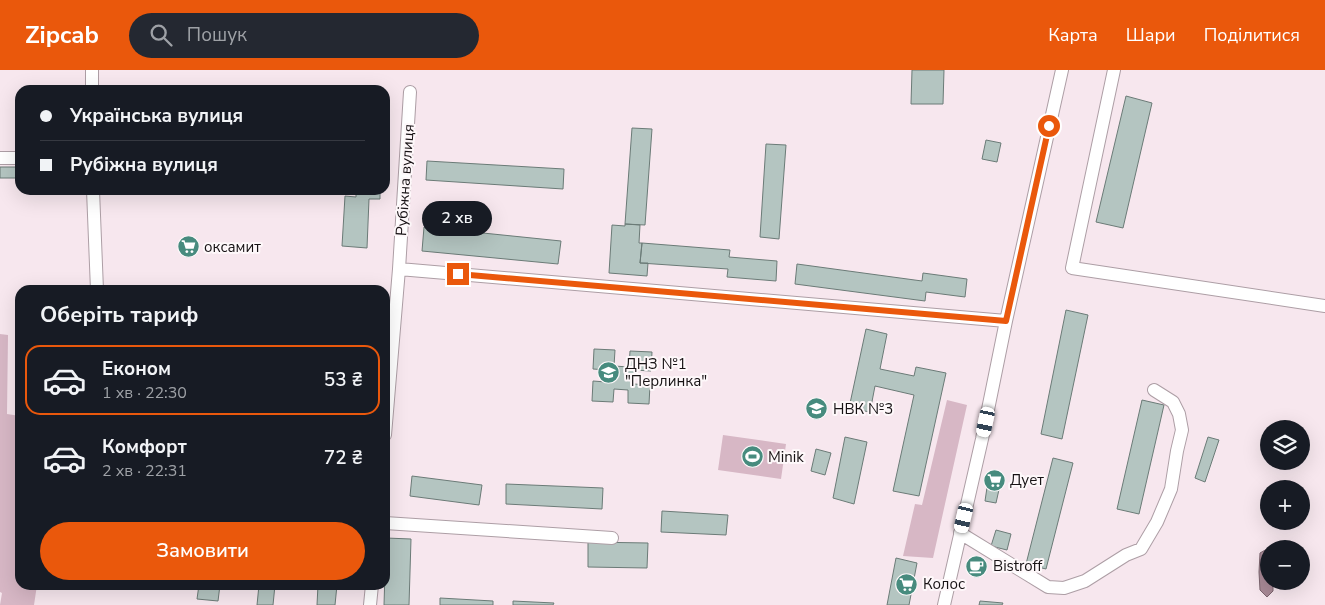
<!DOCTYPE html>
<html lang="uk">
<head>
<meta charset="utf-8">
<style>
  :root { --surface:#171b24; --page:#242831; --text:#f1f3f6; --muted:#9ea1a6; --line:#363941; --accent:#ea580c }
  body { margin:0; font-family:"Nunito Sans",sans-serif; background:var(--page); color:var(--text); height:100vh; display:flex; flex-direction:column; font-size:19px; white-space:nowrap }
  * { box-sizing:border-box; margin:0 }
  p { font-size:16px; color:var(--muted) }
  .icon { flex:none; width:28px; height:28px; fill:none; stroke:currentColor; stroke-width:2; stroke-linecap:round; stroke-linejoin:round }
  .map { position:relative; flex:1; overflow:hidden }
  .panel { position:absolute; left:15px; top:215px; width:375px; height:305px; display:flex; flex-direction:column; background:var(--surface); border-radius:15px; box-shadow:0 5px 20px #0002 }
  .panel>* { flex:none }
  .guide { position:absolute; left:15px; top:15px; width:375px; height:110px; border-radius:15px; box-shadow:0 5px 20px #0002; display:grid; align-content:center; height:110px; padding:0 25px; background:var(--surface) }
  .buttons { position:absolute; left:1260px; top:350px; display:grid; gap:10px }
  .buttons a { display:grid; place-items:center; width:50px; height:50px; border-radius:50%; background:var(--surface); box-shadow:0 5px 20px #0002; font-size:25px }
  .end { position:absolute; width:22px; height:22px; margin:-11px; border:6px solid #ea580c; background:#fff; box-shadow:0 0 0 2px #fff }
  .from { border-radius:50% }
  .bubble { position:absolute; height:35px; border-radius:18px; background:var(--surface); box-shadow:0 5px 20px #0002; font-size:16px; font-weight:600; line-height:35px; text-align:center }
  .car { position:absolute; width:15px; height:30px; margin:-15px -8px; border-radius:6px; box-shadow:0 0 4px 1px #0007; background:linear-gradient(#fff 24%,#345 0 40%,#fff 0 76%,#345 0 86%,#fff 0) }
  .guide b { display:flex; align-items:center; gap:18px; height:48px; font-size:19px }
  .guide b+b { border-top:1px solid var(--line) }
  .guide i { width:12px; height:12px; background:var(--text) }
  ul { padding:0; list-style:none }
  li { display:flex; align-items:center; gap:15px; height:70px; margin:0 10px 8px; padding:0 15px; border:2px solid transparent; border-radius:15px }
  li div { flex:1 }
  li b { display:block; font-size:19px }
  li em { font-style:normal; font-weight:600 }
  li.current { border-color:var(--accent) }
  li>.icon { width:45px; height:45px; stroke-width:1.5 }
  h2 { padding:0 25px; font-size:22px; line-height:60px }
  .cta { display:flex; gap:10px; margin-top:auto; padding:10px 25px }
  .cta a { flex:1; height:58px; border-radius:30px; background:var(--accent); color:#fff; font-size:20px; font-weight:600; line-height:58px; text-align:center }
  header { display:flex; align-items:center; gap:30px; box-sizing:border-box; height:70px; padding:0 25px; background:var(--accent); color:#fff }
  header strong { font-size:24px }
  nav { display:flex; gap:28px; margin-inline-start:auto; font-size:18px }
  .search { width:350px; height:45px; background:var(--page); display:flex; align-items:center; gap:12px; box-sizing:border-box; padding:0 18px; border-radius:28px; color:var(--muted); font-size:19px }
  .map>svg:first-child { display:block }
</style>
</head>
<body>
<header>
<strong>Zipcab</strong>
<div class="search"><svg class="icon" aria-label="search" viewBox="0 0 24 24"><circle cx="10" cy="10" r="6"/><path d="M15 15l6 6"/></svg>Пошук</div>
<nav><a>Карта</a><a>Шари</a><a>Поділитися</a></nav>
</header>
<div class="map">
<svg width="1325" height="535" viewBox="0 0 1325 535">
  <rect width="100%" height="100%" fill="#f7e7ee"/>
  <path fill="#d7b7c5" d="M0 264 8 265 7 344 20 346V515H37L34 535H0L2 523 0 522Z
    M947 330 967 335 933 488 903 486 915 434 922 435Z
    M723 365 786 374 781 409 718 400Z"/>
  <path fill="#a88996" stroke="#7c656f" d="M1267 479 1269 480V511H1273V521L1267 527 1260 520 1259 502 1260 483Z"/>
  <path fill="#b4c5c1" stroke="#6b7b77" d="M912 0H944L943 34H911Z
    M1126 26 1152 33 1123 158 1096 152Z
    M632 58 652 59 645 155 625 154Z
    M986 70 1001 73 997 92 982 89Z
    M766 74 786 75 779 169 760 167Z
    M427 91 564 99 563 119 426 110Z
    M0 97H17V108H0Z
    M356 120H380V129H369L367 178 342 176 345 126 356 127Z
    M625 154 640 155 639 173H642L640 193H648L647 206 609 203 612 155 625 156Z
    M424 157 561 171 558 194 422 181Z
    M642 173 730 180 729 187 777 191 776 211 727 207 728 199 640 193Z
    M797 194 922 211 923 203 967 209 965 227 926 222 925 231 795 214Z
    M1066 240 1088 245 1062 369 1041 364Z
    M866 259 887 264 880 299 914 306 916 297 946 303 919 426 893 421 914 325 875 316 870 342 849 338Z
    M594 279 615 280 614 296 629 297 630 281 652 282 651 301 634 300V314L650 315 649 334 628 333V320L614 319 613 332 592 331 593 311 606 312 607 300 593 299Z
    M1142 330 1164 335 1139 444 1117 439Z
    M845 367 867 372 854 434 833 428Z
    M1208 367 1219 370 1205 412 1195 408Z
    M816 379 831 383 825 405 811 401Z
    M1053 388 1073 393 1046 499 1026 494Z
    M989 404 1002 406 996 433 985 431Z
    M412 406 482 415 479 435 410 426Z
    M506 414 603 418 602 439 506 434Z
    M662 441 728 445 726 465 661 462Z
    M996 460 1011 464 1007 480 991 476Z
    M386 468 411 469 409 535H384Z
    M588 472 648 473 647 498 588 497Z
    M896 488 917 493 909 535H887Z
    M972 488 986 492 983 502 969 499Z
    M199 515H220L218 531 197 529Z
    M259 515H275L273 535H257Z
    M318 515H337L335 535H317Z
    M440 528 493 531V535H440Z
    M513 531 554 533 553 535H513Z
    M980 531 1003 533 1002 535H979Z"/>
  <g fill="none" stroke-linecap="round" stroke-linejoin="round">
    <defs>
      <path id="minor" d="M92 0V20
        M1114 0 1072 198 1325 236
        M0 88H20
        M93 120 97 220
        M399 199 410 22
        M385 365 399 199 1006 251
        M385 453 612 468
        M960 463 1048 517 1064 518 1085 511 1126 485 1141 479 1157 452 1171 419 1177 381 1182 360 1179 344 1173 332 1154 320
        M370 535 372 515
        M944 535 982 369 1006 251 1062 0"/>
    </defs>
    <use href="#minor" stroke="#ad9ea5" stroke-width="14"/>
    <use href="#minor" stroke="#fff" stroke-width="12"/>
  </g>
  <g fill="none" stroke-linecap="round" stroke-linejoin="round">
    <path stroke="#ea580c" stroke-width="6" d="M458 204 1006 251 1049 56"/>
  </g>
  <defs>
    <symbol id="supermarket-disc" viewBox="-11 -11 22 22"><circle r="9.5" fill="#478b7e" stroke="#fef8fa"/><path d="M-6-5.5h2.5l.6 2H6L4.5 2H-2.5L-4.4-4H-6ZM-1.5 3.2a1.3 1.3 0 1 0 .1 0ZM3 3.2a1.3 1.3 0 1 0 .1 0Z" fill="#fff"/></symbol>
    <symbol id="school-disc" viewBox="-11 -11 22 22"><circle r="9.5" fill="#478b7e" stroke="#fef8fa"/><path d="M0-5L7-2L0 1L-7-2ZM-4 1L0 2.5L4 1V4Q0 6-4 4Z" fill="#fff"/></symbol>
    <symbol id="stadium-disc" viewBox="-11 -11 22 22"><circle r="9.5" fill="#478b7e" stroke="#fef8fa"/><path d="M0-5a6.5 5 0 1 0 0 10a6.5 5 0 1 0 0-10ZM-3.5-1.8h7v3.6h-7Z" fill="#fff"/></symbol>
    <symbol id="cafe-disc" viewBox="-11 -11 22 22"><circle r="9.5" fill="#478b7e" stroke="#fef8fa"/><path d="M-5.5-4.5H6V0H3Q3 3.5 0 3.5H-2.5Q-5.5 3.5-5.5 0ZM3-3.2v2h1.7v-2ZM-6 4.5H4V6H-6Z" fill="#fff"/></symbol>
  </defs>
  <g fill-rule="evenodd">
    <use href="#supermarket-disc" x="176" y="164" width="25" height="25"/>
    <use href="#school-disc" x="596" y="290" width="25" height="25"/>
    <use href="#school-disc" x="804" y="326" width="25" height="25"/>
    <use href="#stadium-disc" x="740" y="374" width="25" height="25"/>
    <use href="#supermarket-disc" x="982" y="398" width="25" height="25"/>
    <use href="#cafe-disc" x="964" y="484" width="25" height="25"/>
    <use href="#supermarket-disc" x="894" y="502" width="25" height="25"/>
  </g>
  <g text-anchor="middle" dominant-baseline="central" stroke-width="4" stroke-linejoin="round" paint-order="stroke">
    <g font-size="15" fill="#171214" stroke="#fef8fa">
      <text transform="translate(405 110) rotate(-86)">Рубіжна вулиця</text>
    </g>
    <g font-size="15" fill="#171214" stroke="#fef8fa" text-anchor="start">
      <text x="204" y="177">оксамит</text>
      <text x="625" y="294">ДНЗ №1<tspan x="625" dy="17">"Перлинка"</tspan></text>
      <text x="833" y="339">НВК №3</text>
      <text x="768" y="387">Minik</text>
      <text x="1010" y="410">Дует</text>
      <text x="993" y="496">Bistroff</text>
      <text x="923" y="514">Колос</text>
    </g>
  </g>
</svg>
<div class="buttons">
<a><svg class="icon" aria-label="layers" viewBox="0 0 24 24"><path d="M12 4l9 5-9 5-9-5zM3 14l9 5 9-5"/></svg></a>
<a>+</a>
<a>−</a>
</div>
<i class="end from" style="left:1049px;top:56px"></i>
<i class="end" style="left:458px;top:204px"></i>
<div class="bubble" style="left:422px;top:131px;width:70px">2 хв</div>
<i class="car" style="left:986px;top:352px;rotate:192deg"></i>
<i class="car" style="left:964px;top:448px;rotate:193deg"></i>
<div class="guide">
<b><i class="from"></i>Українська вулиця</b>
<b><i></i>Рубіжна вулиця</b>
</div>
<section class="panel">
<h2>Оберіть тариф</h2>
<ul>
<li class="current"><svg class="icon" aria-label="car" viewBox="0 0 24 24"><path d="M5 17H2v-5l4-1 3-4h7l3 4 3 1v5h-3M9 17h6M6 11h13"/><circle cx="7" cy="17" r="2"/><circle cx="17" cy="17" r="2"/></svg><div><b>Економ</b><p>1 хв · 22:30</p></div><em>53 ₴</em></li>
<li><svg class="icon" aria-label="car" viewBox="0 0 24 24"><path d="M5 17H2v-5l4-1 3-4h7l3 4 3 1v5h-3M9 17h6M6 11h13"/><circle cx="7" cy="17" r="2"/><circle cx="17" cy="17" r="2"/></svg><div><b>Комфорт</b><p>2 хв · 22:31</p></div><em>72 ₴</em></li>
</ul>
<div class="cta"><a>Замовити</a></div>
</section>
</div>
</body>
</html>
